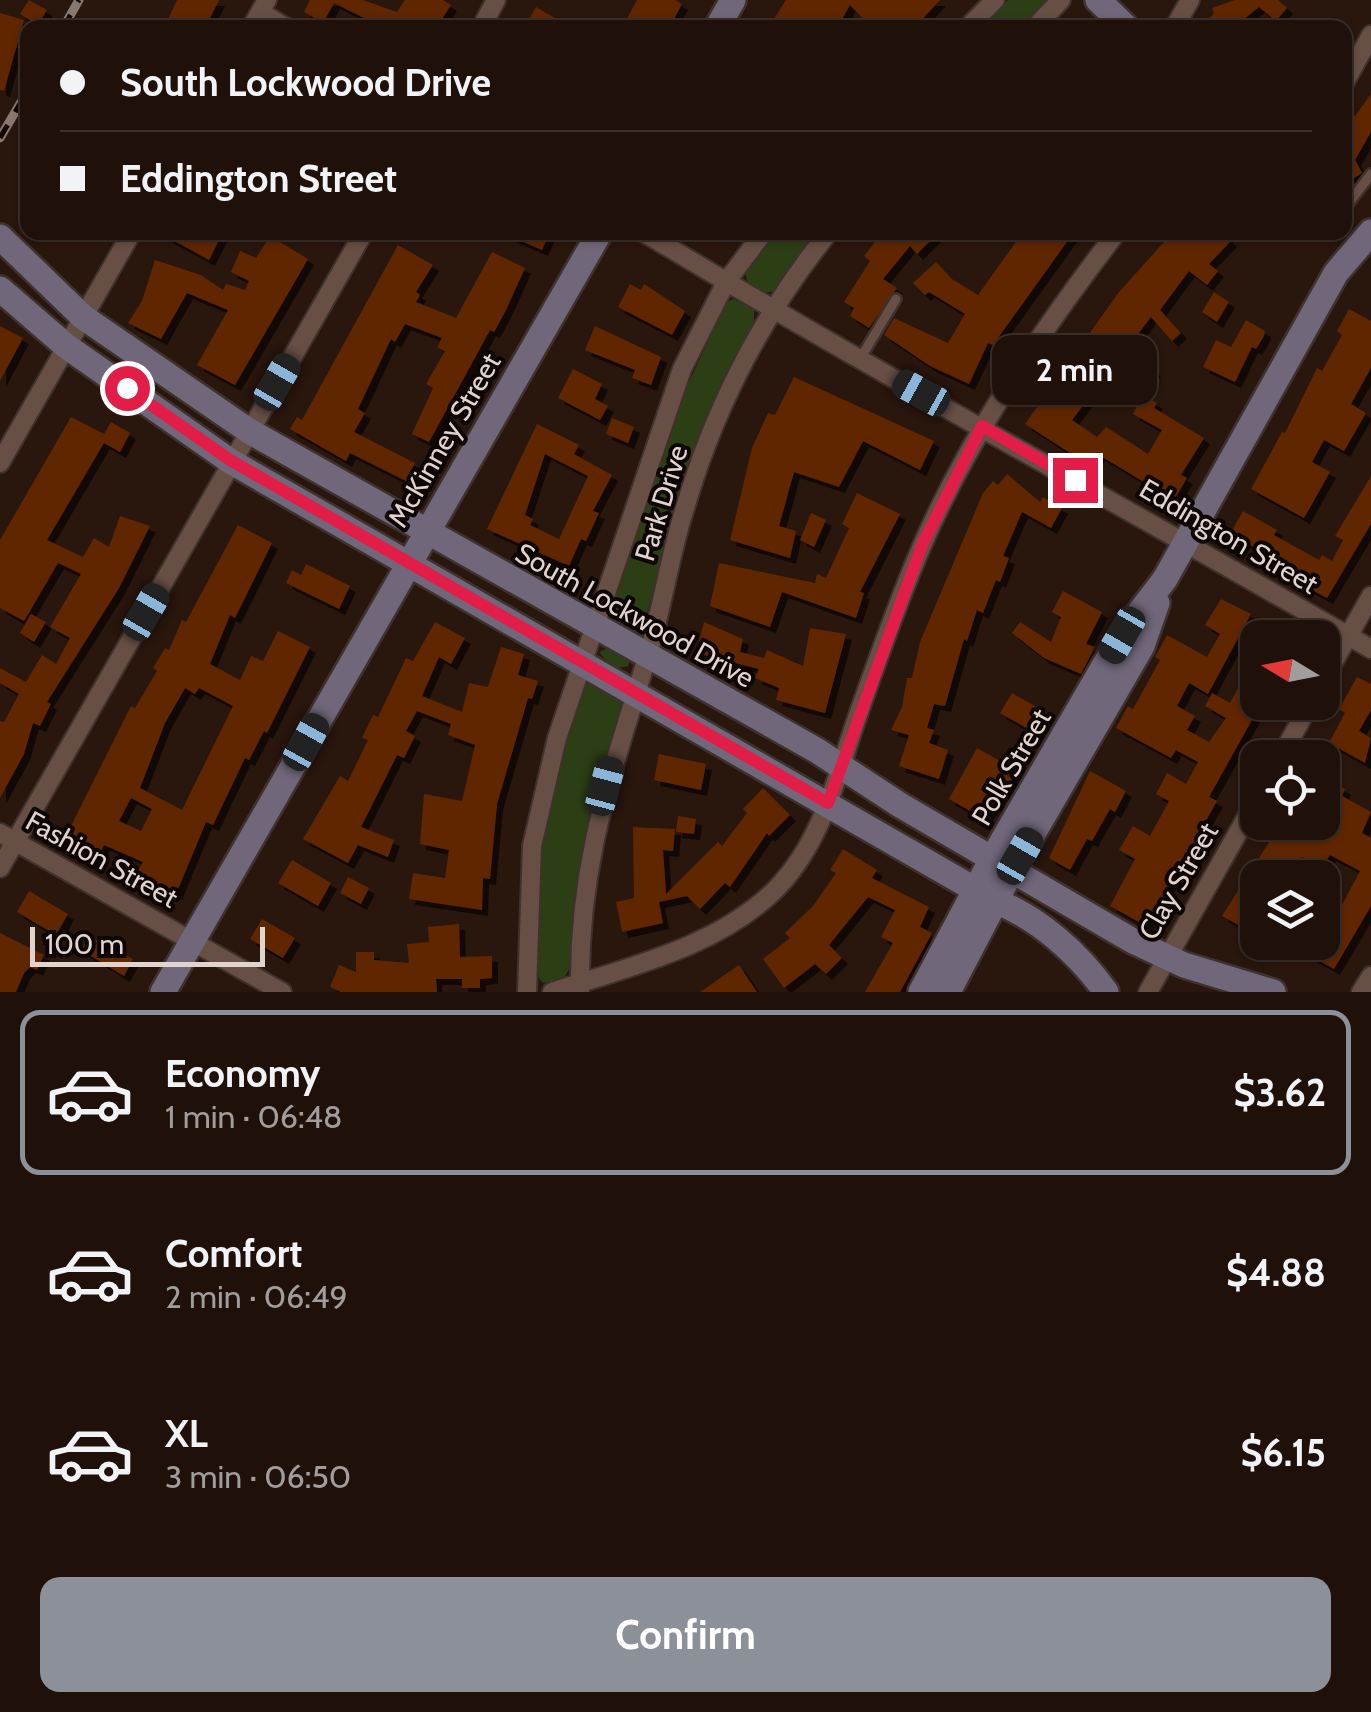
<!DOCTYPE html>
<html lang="en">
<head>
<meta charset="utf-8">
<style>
  :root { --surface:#1f100a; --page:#2c1e18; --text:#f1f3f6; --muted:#a19d9c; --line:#3c302b; --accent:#8c9099 }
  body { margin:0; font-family:Cabin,sans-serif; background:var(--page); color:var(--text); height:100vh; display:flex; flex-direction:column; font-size:38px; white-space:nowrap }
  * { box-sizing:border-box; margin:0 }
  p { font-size:32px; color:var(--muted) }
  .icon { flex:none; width:55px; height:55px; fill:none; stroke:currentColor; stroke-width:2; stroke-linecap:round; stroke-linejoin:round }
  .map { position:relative; height:992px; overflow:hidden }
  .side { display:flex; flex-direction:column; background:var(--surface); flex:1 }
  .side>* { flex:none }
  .hud { position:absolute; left:20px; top:20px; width:1332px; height:220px; border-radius:20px; box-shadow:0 2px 8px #0004,0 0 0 2px var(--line); display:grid; align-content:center; height:220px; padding:0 40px; background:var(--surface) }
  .needle { width:65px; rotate:280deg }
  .tools { position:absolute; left:1240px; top:620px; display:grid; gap:20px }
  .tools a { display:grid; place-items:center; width:100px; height:100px; border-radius:20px; background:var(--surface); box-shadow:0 2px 8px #0004,0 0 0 2px var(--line); font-size:50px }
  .scale { position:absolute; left:30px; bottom:25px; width:235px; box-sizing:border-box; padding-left:10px; border:5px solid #e1d3cd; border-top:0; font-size:28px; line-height:35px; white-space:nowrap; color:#e1d3cd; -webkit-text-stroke:8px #0c0503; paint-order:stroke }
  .end { position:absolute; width:45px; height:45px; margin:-22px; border:12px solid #e11d48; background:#fff; box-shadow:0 0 0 5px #fff }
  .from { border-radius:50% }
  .bubble { position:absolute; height:70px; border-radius:20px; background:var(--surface); box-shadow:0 2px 8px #0004,0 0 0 2px var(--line); font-size:32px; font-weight:700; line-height:70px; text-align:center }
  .car { position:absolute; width:30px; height:60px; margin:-30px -15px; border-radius:12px; box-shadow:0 0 8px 2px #0007; background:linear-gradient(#222 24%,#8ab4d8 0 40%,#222 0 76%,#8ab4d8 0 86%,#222 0) }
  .hud b { display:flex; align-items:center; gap:35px; height:95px; font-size:38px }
  .hud b+b { border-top:2px solid var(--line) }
  .hud i { width:25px; height:25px; background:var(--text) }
  ul { padding:18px 0 0; list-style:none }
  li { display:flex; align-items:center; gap:30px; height:165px; margin:0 20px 15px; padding:0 20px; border:5px solid transparent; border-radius:20px }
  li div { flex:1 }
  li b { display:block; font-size:38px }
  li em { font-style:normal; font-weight:700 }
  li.selected { border-color:var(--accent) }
  li>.icon { width:90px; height:90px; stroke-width:1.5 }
  .cta { display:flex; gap:20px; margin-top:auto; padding:20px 40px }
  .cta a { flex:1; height:115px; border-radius:20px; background:var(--accent); color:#fff; font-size:40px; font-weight:700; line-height:115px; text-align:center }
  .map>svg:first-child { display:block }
</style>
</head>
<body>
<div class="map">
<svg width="1371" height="992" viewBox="0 0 1371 992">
  <defs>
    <filter id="shadow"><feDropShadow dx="6" dy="6" stdDeviation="0" flood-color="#0009"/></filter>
  </defs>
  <rect width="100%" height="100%" fill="#29160d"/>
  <path fill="#2c3f14" d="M1008 0H1049L1021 27H980Z
    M776 233H818L773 291 763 294 749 287 745 273Z
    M733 299 754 308V321L718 397 694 461 639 639 608 622 607 616 676 410 726 303Z
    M610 647 630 659 628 666 613 669 599 652Z
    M588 678 623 698 580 862 572 964 564 978 543 983C511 952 562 716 588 678Z"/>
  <path fill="#602606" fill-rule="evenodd" filter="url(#shadow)" d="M29 0 47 10 38 25 20 14Z
    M177 0H219L205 28H164Z
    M310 0H363L397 12 405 0H443L451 5 436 28H384L334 3 323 23 304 12Z
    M637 0H675L682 4 669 28H622Z
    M786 0H940L914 28H872L850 5 837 28H768Z
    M1235 0H1278L1287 8 1276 21 1259 7 1239 23 1241 28H1201L1214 13 1212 8Z
    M536 7 572 28H524Z
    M0 13 24 20 4 91 0 90Z
    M1371 94V132L1355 160 1362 173 1351 180 1347 173 1345 177V137L1349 129 1345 121 1350 112 1355 116Z
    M158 232H223L209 260Z
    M501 232H550L542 250Z
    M883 232H939L917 254 910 246 883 279 897 288 869 328 850 316 854 308 844 302 870 261 864 256Z
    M1023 232H1074L993 345 988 343 969 384 930 366 884 335 894 318 948 343 965 314 929 292 925 295 913 283 936 262 952 279 978 295Z
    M1173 232H1222L1231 241 1209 264 1218 271 1207 285 1189 271 1160 310 1181 333 1172 341 1151 317 1072 420 1097 437 1106 427 1148 454 1162 430 1133 414 1143 395 1157 403 1154 408 1204 438 1181 475 1187 478 1174 500 1099 455 1092 467 1025 424 1119 292Z
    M270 236 308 259 235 385 197 365 228 310 187 293 161 339 128 323 142 301 155 260 201 275 223 290 226 284 245 290 249 281 231 272 240 251 256 258Z
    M398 245 433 265 416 292 420 295 416 302 456 318 492 252 525 268 506 310 494 332 490 330 429 442 412 434 433 388 426 384 445 351 437 347 442 338 405 324 395 342 391 339 358 409 365 413 354 432 415 463 406 481 350 453 346 461 290 429 297 417 302 420Z
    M630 284 641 290 644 284 685 311 672 335 618 307Z
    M1214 292 1229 302 1217 322 1202 312Z
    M1349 309 1371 321V368L1351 404 1366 413 1344 451 1324 440 1312 462 1330 472 1304 518 1251 489 1282 432 1285 433 1317 368 1322 371 1342 335 1337 331Z
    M1246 320 1265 331 1264 336 1256 349 1252 347 1235 382 1203 367 1216 340 1231 347Z
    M0 326 23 338 0 381Z
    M595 326 661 357 651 385 632 378 635 370 585 350Z
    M1144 363 1155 370 1146 383 1135 376Z
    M573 369 602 384 595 399 608 406 600 420 558 398Z
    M794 377 934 441 920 470 863 441 839 487 794 472 779 526 796 531 790 558 730 540 752 448 768 413 775 415Z
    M71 417 104 434 111 422 130 433 120 452 104 443 47 540 83 557 94 538 109 547 120 516 150 526 119 588 47 702 51 704 40 726 33 723 24 754 0 798V721L4 722 19 694 0 683V668L26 682 42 655 56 664 70 638 50 627 81 574 58 563 24 621 0 608V540Z
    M612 418 634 427 628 443 606 434Z
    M537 424 579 445 574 454 612 475 593 511 599 513 586 541 581 539 569 566 487 529ZM545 454 588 476 559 539 530 525 533 519 525 515Z
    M1007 474 1040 502 1043 497 1062 508 1051 528 1022 512 1003 556 1009 558 1000 582 996 580 983 613 977 610 967 641 964 639 945 706 934 704 927 728 934 730 929 743 948 750 939 779 899 766 909 735 891 730 902 707 907 678H912L920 642 983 493 993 481 998 485Z
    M1371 476V524L1327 598 1308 588 1312 580 1230 534 1243 511 1277 530 1274 535 1319 560 1322 555 1332 561 1343 540 1335 536Z
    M857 493 900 514 860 592 864 593 856 618 782 592 770 627 710 606 719 563 815 583 817 574 826 578 849 528 842 524Z
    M811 513 826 520 814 547 800 540Z
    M238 525 272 543 235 618 230 615 210 664 240 680 251 656 263 661 278 631 310 647 267 733 264 731 249 760 245 758 213 825 206 822 176 894 136 875 143 862 104 845 100 853 67 834 131 706 135 708 157 671 153 668 165 648 169 650 182 620 186 622ZM185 688 195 694 199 688 233 706 182 810 140 788 165 723ZM131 798 152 809 141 831 119 821Z
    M306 564 350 586 339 609 286 583 292 570 301 575Z
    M1063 591 1102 612 1086 644 1095 647 1081 674 1044 658 1012 633 1020 622 1051 642 1061 617 1052 612Z
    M1221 599 1251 614 1208 694 1189 683 1177 706 1195 716 1187 730 1209 742 1226 718 1205 706 1212 693 1230 703 1244 677 1258 684V702H1262L1209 797 1217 801 1146 926 1110 906 1135 859 1119 850 1133 826 1150 836 1169 801 1156 794 1167 773 1186 784 1198 762 1176 750 1171 758 1116 728 1128 706 1133 709 1160 660 1155 657 1167 635 1207 657 1220 634 1205 625Z
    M31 614 46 622 34 642 20 633Z
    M435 622 465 638 451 664 439 657 422 696 462 712 469 683 488 687 501 647 524 654 518 675 538 681 532 699 528 698 497 804 490 879 483 878 482 910 409 899 413 873 445 878 449 850 420 844 424 794 462 801 475 745 448 735 451 724 417 711 406 731 415 736 404 758 397 755 361 827 394 840 388 857 358 845 348 863 303 839 340 776 348 781 368 740 362 738 373 715 378 717 406 658 413 661Z
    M704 622 743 639 740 652 764 658 767 650 803 666 810 628 846 634 825 713 776 700 779 688 755 678 759 669 696 653Z
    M1357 677 1371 684V710L1359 731 1371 738 1365 763 1329 743 1345 713 1339 709Z
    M1012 693 1049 714 1037 734 1000 713Z
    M977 748 1018 771 984 819 949 799Z
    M659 754 706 764 701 790 654 780Z
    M1090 771 1126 791 1115 812 1110 809 1092 841 1087 839 1070 870 1049 858Z
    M1322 777 1345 789 1342 796 1371 812 1362 833 1371 838V906L1334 969 1303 952 1308 942H1322V912L1328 903 1341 907 1360 871 1330 855 1322 868 1302 857 1291 878H1258V936L1222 916 1282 822H1322Z
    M763 788 790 815 769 836 767 833 730 887 725 883 700 909 687 896 659 902 663 923 622 932 616 902 634 898 633 827 675 829 673 851 663 850 666 894 718 842 722 846 747 813 743 809Z
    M678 816 696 819 694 834 676 832Z
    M843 849 877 870 872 878 929 907 920 927 932 933 900 992H865L893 943 881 937 895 910 868 897 829 945 842 958 826 974 815 964 784 988 763 959 790 938 785 933 813 906 836 873 830 870Z
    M292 860 331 883 318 906 278 883Z
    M348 877 369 888 361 904 340 893Z
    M29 891 68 914 56 935 17 912Z
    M262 919 295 938 283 958 250 939Z
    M459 924 460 957 492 956V978L480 979V988H462V979H436L437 992H341L330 987 339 965 356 972V952H374V960L409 963 407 944 429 942 428 927Z
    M0 933 44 955 37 970 30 967 24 973 16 992H0Z
    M89 936 133 959 124 976 81 950Z
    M739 965 757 992H700Z"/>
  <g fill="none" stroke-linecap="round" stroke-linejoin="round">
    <defs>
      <path id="lane" d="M1345 208 1371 174
        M860 359 896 299"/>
      <path id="street" d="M260 12 287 28
        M251 28 267 0
        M481 28 496 0
        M967 28 995 0
        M1034 28 1061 0
        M1174 28 1190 0
        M1345 82 1371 35
        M643 232C882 376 1129 509 1371 649
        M0 463 132 232
        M1322 682 1371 596
        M1280 758 1311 702
        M0 833 282 992
        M0 868 364 232
        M580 990C578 855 615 767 652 641 664 597 671 551 685 508 715 406 762 315 829 232
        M527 992 532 846 557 738 682 369 726 282 764 232
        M552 992C628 967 719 947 777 888 822 841 836 779 857 718 877 661 897 604 921 548 971 433 1041 331 1117 232
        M1148 992 1258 797
        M1361 992 1371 976"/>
      <path id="secondary" d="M1098 0 1127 28
        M717 28 733 0
        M0 237 83 317 249 431 816 750 900 805 1133 941 1184 965 1273 992
        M0 289 66 346 230 461 995 901C1039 918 1079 954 1106 992
        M163 992 600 232
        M921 992 992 859 1122 635 1165 579 1336 273 1371 232
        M948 992 1012 870 1142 646 1157 603"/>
    </defs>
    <use href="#lane" stroke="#3f312d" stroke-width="14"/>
    <use href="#street" stroke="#3f312d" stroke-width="22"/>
    <use href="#secondary" stroke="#3f312d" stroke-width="30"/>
    <use href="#lane" stroke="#674f45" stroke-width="9"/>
    <use href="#street" stroke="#674f45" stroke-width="18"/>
    <use href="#secondary" stroke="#70687a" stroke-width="25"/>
    <defs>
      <path id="rail" d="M63 28 79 0
        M0 138 28 90"/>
    </defs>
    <use href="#rail" stroke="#887870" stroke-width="9"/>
    <use href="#rail" stroke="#0c0503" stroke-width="5" stroke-dasharray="15" stroke-linecap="butt"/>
  </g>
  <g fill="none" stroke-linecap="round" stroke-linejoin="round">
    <path stroke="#e11d48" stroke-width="12" d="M127 388 230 460 828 803 922 545 982 426 1075 480"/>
  </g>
  <g text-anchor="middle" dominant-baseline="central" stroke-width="8" stroke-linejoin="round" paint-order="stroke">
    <g font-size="28" fill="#e1d3cd" stroke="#0c0503">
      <text transform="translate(444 440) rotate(-60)">McKinney Street</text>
      <text transform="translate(661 503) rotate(-73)">Park Drive</text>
      <text transform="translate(1229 536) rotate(30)">Eddington Street</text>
      <text transform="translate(635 615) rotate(29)">South Lockwood Drive</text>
      <text transform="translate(1011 767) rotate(-60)">Polk Street</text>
      <text transform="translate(102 859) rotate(29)">Fashion Street</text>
      <text transform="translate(1178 881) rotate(-60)">Clay Street</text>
    </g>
  </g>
</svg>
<div class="tools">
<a><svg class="needle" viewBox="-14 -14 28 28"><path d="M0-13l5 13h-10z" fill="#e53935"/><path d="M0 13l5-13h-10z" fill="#a19d9c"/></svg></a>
<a><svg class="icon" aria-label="locate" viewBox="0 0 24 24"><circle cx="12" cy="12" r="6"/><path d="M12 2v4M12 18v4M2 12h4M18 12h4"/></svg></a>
<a><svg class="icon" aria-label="layers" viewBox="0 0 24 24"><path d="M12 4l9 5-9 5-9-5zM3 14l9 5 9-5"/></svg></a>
</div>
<div class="scale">100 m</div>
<i class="end from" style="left:127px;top:388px"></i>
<i class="end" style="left:1075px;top:480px"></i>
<div class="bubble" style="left:992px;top:335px;width:165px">2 min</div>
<i class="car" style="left:277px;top:382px;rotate:30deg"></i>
<i class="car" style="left:921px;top:393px;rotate:299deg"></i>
<i class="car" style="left:146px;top:612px;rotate:30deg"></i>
<i class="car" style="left:1122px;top:635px;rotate:210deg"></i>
<i class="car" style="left:306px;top:742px;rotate:29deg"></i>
<i class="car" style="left:605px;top:786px;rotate:15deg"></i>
<i class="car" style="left:1020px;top:856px;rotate:30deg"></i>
<div class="hud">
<b><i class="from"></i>South Lockwood Drive</b>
<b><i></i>Eddington Street</b>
</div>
</div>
<section class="side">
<ul>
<li class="selected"><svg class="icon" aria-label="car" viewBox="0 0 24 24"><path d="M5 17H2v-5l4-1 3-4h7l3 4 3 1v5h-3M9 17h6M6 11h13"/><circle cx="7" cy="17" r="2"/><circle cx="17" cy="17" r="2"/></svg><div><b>Economy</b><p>1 min · 06:48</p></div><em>$3.62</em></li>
<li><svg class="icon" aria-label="car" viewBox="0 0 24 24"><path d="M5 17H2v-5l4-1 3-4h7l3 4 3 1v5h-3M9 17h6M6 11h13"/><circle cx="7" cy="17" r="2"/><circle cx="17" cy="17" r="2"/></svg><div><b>Comfort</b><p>2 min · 06:49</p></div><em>$4.88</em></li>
<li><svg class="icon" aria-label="car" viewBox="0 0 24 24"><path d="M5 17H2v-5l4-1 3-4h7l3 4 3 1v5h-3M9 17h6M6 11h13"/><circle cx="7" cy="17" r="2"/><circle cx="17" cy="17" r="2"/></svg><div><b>XL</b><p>3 min · 06:50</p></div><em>$6.15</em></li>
</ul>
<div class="cta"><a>Confirm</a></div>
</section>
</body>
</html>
